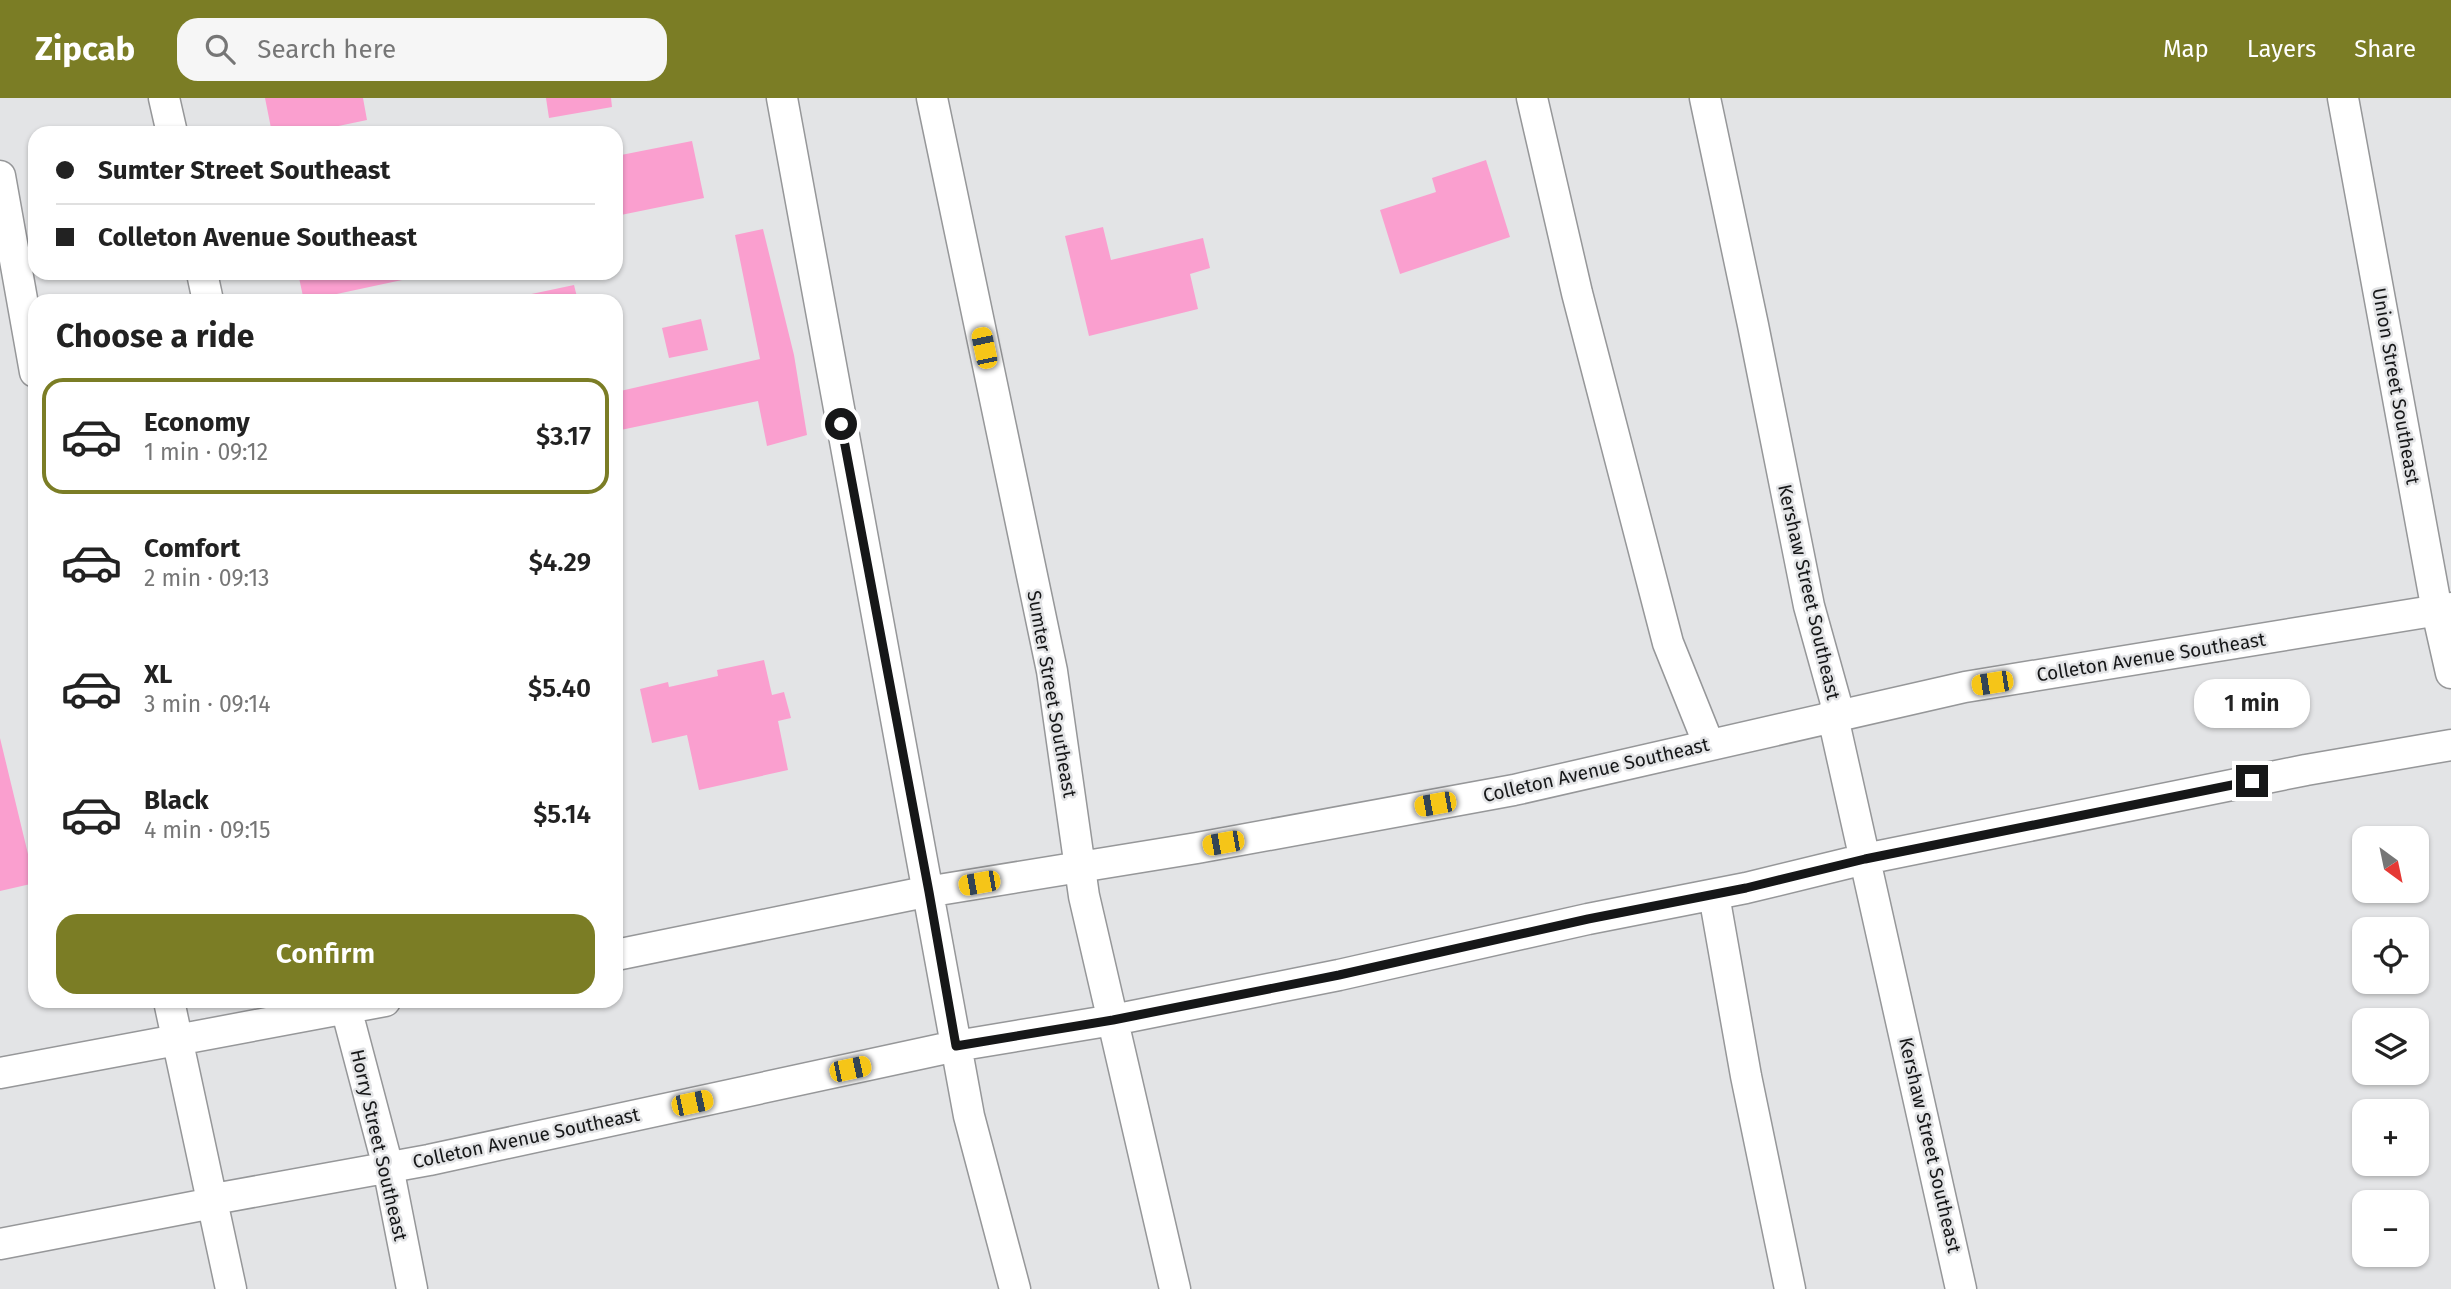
<!DOCTYPE html>
<html lang="en">
<head>
<meta charset="utf-8">
<style>
  :root { --surface:#fff; --page:#f6f6f6; --text:#222; --muted:#767676; --line:#e0e0e0; --accent:#7b7d25 }
  body { margin:0; font-family:"Fira Sans",sans-serif; background:var(--page); color:var(--text); height:100vh; display:flex; flex-direction:column; font-size:26px; white-space:nowrap }
  * { box-sizing:border-box; margin:0 }
  p { font-size:23px; color:var(--muted) }
  .icon { flex:none; width:38px; height:38px; fill:none; stroke:currentColor; stroke-width:2; stroke-linecap:round; stroke-linejoin:round }
  .map { position:relative; flex:1; overflow:hidden }
  .side { position:absolute; left:28px; top:196px; width:595px; height:714px; display:flex; flex-direction:column; background:var(--surface); border-radius:21px; box-shadow:0 2px 5px #0004 }
  .side>* { flex:none }
  .top-card { position:absolute; left:28px; top:28px; width:595px; height:154px; border-radius:21px; box-shadow:0 2px 5px #0004; display:grid; align-content:center; height:154px; padding:0 28px; background:var(--surface) }
  .needle { width:46px; rotate:147deg }
  .fabs { position:absolute; left:2352px; top:728px; display:grid; gap:14px }
  .fabs a { display:grid; place-items:center; width:77px; height:77px; border-radius:14px; background:var(--surface); box-shadow:0 2px 5px #0004; font-size:35px }
  .end { position:absolute; width:32px; height:32px; margin:-16px; border:9px solid #161718; background:#fff; box-shadow:0 0 0 4px #fff }
  .from { border-radius:50% }
  .bubble { position:absolute; height:49px; border-radius:21px; background:var(--surface); box-shadow:0 2px 5px #0004; font-size:23px; font-weight:600; line-height:49px; text-align:center }
  .car { position:absolute; width:21px; height:42px; margin:-21px -10px; border-radius:9px; box-shadow:0 0 5px 2px #0007; background:linear-gradient(#f5c518 24%,#345 0 40%,#f5c518 0 76%,#345 0 86%,#f5c518 0) }
  .top-card b { display:flex; align-items:center; gap:24px; height:66px; font-size:26px }
  .top-card b+b { border-top:2px solid var(--line) }
  .top-card i { width:18px; height:18px; background:var(--text) }
  ul { padding:0; list-style:none }
  li { display:flex; align-items:center; gap:21px; height:116px; margin:0 14px 10px; padding:0 14px; border:4px solid transparent; border-radius:21px }
  li div { flex:1 }
  li b { display:block; font-size:26px }
  li em { font-style:normal; font-weight:600 }
  li.current { border-color:var(--accent) }
  li>.icon { width:63px; height:63px; stroke-width:1.5 }
  h2 { padding:0 28px; font-size:32px; line-height:84px }
  .action { display:flex; gap:14px; margin-top:auto; padding:14px 28px }
  .action a { flex:1; height:80px; border-radius:21px; background:var(--accent); color:#fff; font-size:28px; font-weight:600; line-height:80px; text-align:center }
  header { display:flex; align-items:center; gap:42px; box-sizing:border-box; height:98px; padding:0 35px; background:var(--accent); color:#fff }
  header strong { font-size:33px }
  nav { display:flex; gap:38px; margin-inline-start:auto; font-size:24px }
  .search { width:490px; height:63px; background:var(--page); display:flex; align-items:center; gap:18px; box-sizing:border-box; padding:0 24px; border-radius:21px; color:var(--muted); font-size:26px }
  .map>svg:first-child { display:block }
</style>
</head>
<body>
<header>
<strong>Zipcab</strong>
<div class="search"><svg class="icon" aria-label="search" viewBox="0 0 24 24"><circle cx="10" cy="10" r="6"/><path d="M15 15l6 6"/></svg>Search here</div>
<nav><a>Map</a><a>Layers</a><a>Share</a></nav>
</header>
<div class="map">
<svg width="2451" height="1191" viewBox="0 0 2451 1191">
  <rect width="100%" height="100%" fill="#e3e4e6"/>
  <path fill="#fa9fcf" d="M265 0H363L367 22 305 35H272Z
    M546 0H611L612 9 549 20Z
    M692 43 704 100 616 118V58Z
    M1486 62 1510 139 1400 176 1380 112 1436 94 1432 80Z
    M1103 129 1111 162 1203 140 1210 170 1190 176 1198 211 1089 238 1065 138Z
    M763 131 794 257 807 337 767 348 758 303 616 333V294L760 261 735 137Z
    M298 175H416V179L304 203Z
    M574 187 578 203H523L522 198Z
    M701 221 708 252 669 260 662 230Z
    M764 562 772 597 784 594 791 620 778 623 788 672 699 692 687 637 652 645 640 591 668 584 669 589 718 578 717 572Z
    M0 640 35 785 0 793Z"/>
  <g fill="none" stroke-linecap="round" stroke-linejoin="round">
    <defs>
      <path id="street" d="M164 0 172 35
        M782 0 969 1018 1015 1191
        M932 0 1052 573 1084 798 1175 1191
        M1532 0 1577 195 1668 545 1709 647
        M1705 0 1753 227 1809 508 1836 605 1833 619 1961 1191
        M2343 0 2437 513 2451 575
        M0 78 35 274
        M202 175 208 203
        M1714 797 1746 978 1790 1191
        M616 857 920 795 1197 750 1514 692 1965 589 2451 510
        M169 903 231 1191
        M348 903 346 910 388 1069 412 1191
        M0 975 385 903
        M0 1146 213 1105 225 1099 429 1062 956 948 1113 922 1339 877 1588 821 1746 790 1865 761 2306 672 2451 647"/>
    </defs>
    <use href="#street" stroke="#969799" stroke-width="33"/>
    <use href="#street" stroke="#fff" stroke-width="30"/>
  </g>
  <g fill="none" stroke-linecap="round" stroke-linejoin="round">
    <path stroke="#161718" stroke-width="9" d="M841 326 929 794 956 948 1113 922 1339 877 1588 821 1746 790 1865 761 2252 683"/>
  </g>
  <g text-anchor="middle" dominant-baseline="central" stroke-width="5" stroke-linejoin="round" paint-order="stroke">
    <g font-size="19" fill="#161718" stroke="#e3e4e6">
      <text transform="translate(2396 288) rotate(80)">Union Street Southeast</text>
      <text transform="translate(1809 494) rotate(77)">Kershaw Street Southeast</text>
      <text transform="translate(2151 559) rotate(-9)">Colleton Avenue Southeast</text>
      <text transform="translate(1052 596) rotate(80)">Sumter Street Southeast</text>
      <text transform="translate(1596 672) rotate(-13)">Colleton Avenue Southeast</text>
      <text transform="translate(526 1040) rotate(-12)">Colleton Avenue Southeast</text>
      <text transform="translate(379 1047) rotate(77)">Horry Street Southeast</text>
      <text transform="translate(1930 1047) rotate(77)">Kershaw Street Southeast</text>
    </g>
  </g>
</svg>
<div class="fabs">
<a><svg class="needle" viewBox="-14 -14 28 28"><path d="M0-13l5 13h-10z" fill="#e53935"/><path d="M0 13l5-13h-10z" fill="#767676"/></svg></a>
<a><svg class="icon" aria-label="locate" viewBox="0 0 24 24"><circle cx="12" cy="12" r="6"/><path d="M12 2v4M12 18v4M2 12h4M18 12h4"/></svg></a>
<a><svg class="icon" aria-label="layers" viewBox="0 0 24 24"><path d="M12 4l9 5-9 5-9-5zM3 14l9 5 9-5"/></svg></a>
<a>+</a>
<a>−</a>
</div>
<i class="end from" style="left:841px;top:326px"></i>
<i class="end" style="left:2252px;top:683px"></i>
<div class="bubble" style="left:2194px;top:581px;width:116px">1 min</div>
<i class="car" style="left:984px;top:250px;rotate:348deg"></i>
<i class="car" style="left:1992px;top:585px;rotate:261deg"></i>
<i class="car" style="left:1435px;top:706px;rotate:260deg"></i>
<i class="car" style="left:1223px;top:745px;rotate:260deg"></i>
<i class="car" style="left:979px;top:785px;rotate:260deg"></i>
<i class="car" style="left:850px;top:971px;rotate:78deg"></i>
<i class="car" style="left:692px;top:1005px;rotate:78deg"></i>
<div class="top-card">
<b><i class="from"></i>Sumter Street Southeast</b>
<b><i></i>Colleton Avenue Southeast</b>
</div>
<section class="side">
<h2>Choose a ride</h2>
<ul>
<li class="current"><svg class="icon" aria-label="car" viewBox="0 0 24 24"><path d="M5 17H2v-5l4-1 3-4h7l3 4 3 1v5h-3M9 17h6M6 11h13"/><circle cx="7" cy="17" r="2"/><circle cx="17" cy="17" r="2"/></svg><div><b>Economy</b><p>1 min · 09:12</p></div><em>$3.17</em></li>
<li><svg class="icon" aria-label="car" viewBox="0 0 24 24"><path d="M5 17H2v-5l4-1 3-4h7l3 4 3 1v5h-3M9 17h6M6 11h13"/><circle cx="7" cy="17" r="2"/><circle cx="17" cy="17" r="2"/></svg><div><b>Comfort</b><p>2 min · 09:13</p></div><em>$4.29</em></li>
<li><svg class="icon" aria-label="car" viewBox="0 0 24 24"><path d="M5 17H2v-5l4-1 3-4h7l3 4 3 1v5h-3M9 17h6M6 11h13"/><circle cx="7" cy="17" r="2"/><circle cx="17" cy="17" r="2"/></svg><div><b>XL</b><p>3 min · 09:14</p></div><em>$5.40</em></li>
<li><svg class="icon" aria-label="car" viewBox="0 0 24 24"><path d="M5 17H2v-5l4-1 3-4h7l3 4 3 1v5h-3M9 17h6M6 11h13"/><circle cx="7" cy="17" r="2"/><circle cx="17" cy="17" r="2"/></svg><div><b>Black</b><p>4 min · 09:15</p></div><em>$5.14</em></li>
</ul>
<div class="action"><a>Confirm</a></div>
</section>
</div>
</body>
</html>
